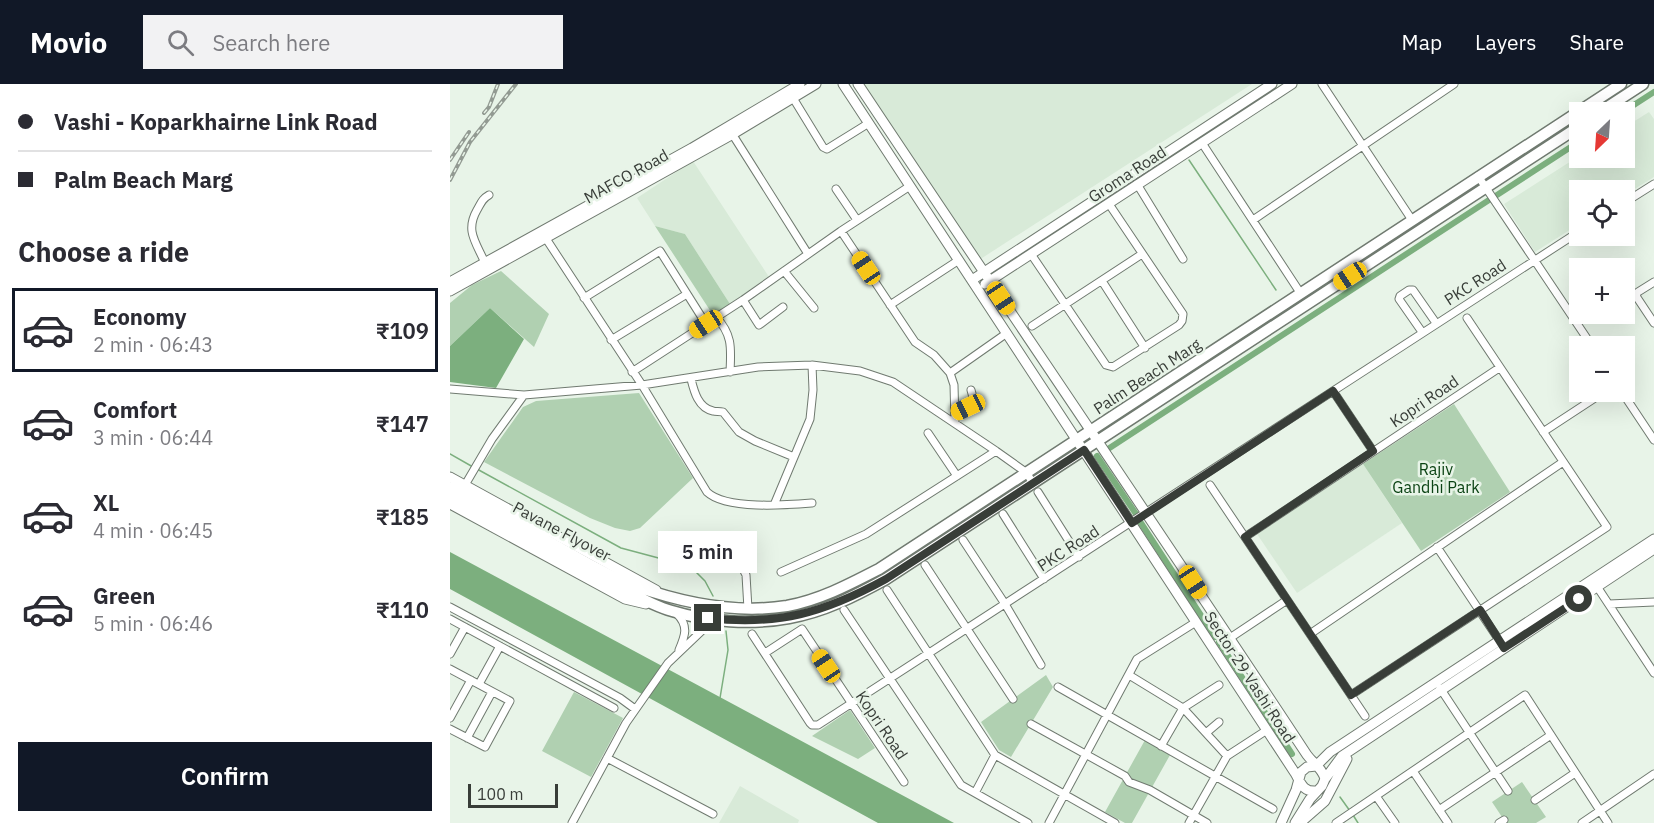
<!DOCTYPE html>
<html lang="en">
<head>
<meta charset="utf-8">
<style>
  :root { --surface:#fff; --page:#f2f2f3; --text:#2b2b33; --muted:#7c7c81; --line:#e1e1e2; --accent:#111827 }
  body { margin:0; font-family:"IBM Plex Sans",sans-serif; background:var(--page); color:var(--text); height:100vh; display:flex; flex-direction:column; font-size:22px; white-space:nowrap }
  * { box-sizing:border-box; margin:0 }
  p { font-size:20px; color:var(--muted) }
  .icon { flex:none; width:33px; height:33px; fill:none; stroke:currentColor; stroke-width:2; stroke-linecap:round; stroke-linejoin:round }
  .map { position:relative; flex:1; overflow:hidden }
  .sheet { display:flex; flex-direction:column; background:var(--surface); width:450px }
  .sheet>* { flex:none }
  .guide { display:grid; align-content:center; height:132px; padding:0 18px; background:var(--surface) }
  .needle { width:39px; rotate:205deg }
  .controls { position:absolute; left:1119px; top:18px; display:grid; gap:12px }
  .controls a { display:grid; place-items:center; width:66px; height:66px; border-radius:0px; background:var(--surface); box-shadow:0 6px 24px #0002; font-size:30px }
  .scale { position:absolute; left:18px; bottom:15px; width:90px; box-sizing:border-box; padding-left:6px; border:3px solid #383d38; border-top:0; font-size:16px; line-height:21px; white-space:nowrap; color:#383d38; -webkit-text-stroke:4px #e8f4e8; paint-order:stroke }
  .end { position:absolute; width:27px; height:27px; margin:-14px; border:8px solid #383d38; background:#fff; box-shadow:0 0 0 3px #fff }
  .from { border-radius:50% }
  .bubble { position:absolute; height:42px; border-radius:0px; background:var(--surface); box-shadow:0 6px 24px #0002; font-size:20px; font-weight:600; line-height:42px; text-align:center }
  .car { position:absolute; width:18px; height:36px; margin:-18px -9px; border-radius:8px; box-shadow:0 0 4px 2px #0007; background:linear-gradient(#f5c518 24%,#345 0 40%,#f5c518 0 76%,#345 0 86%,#f5c518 0) }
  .guide b { display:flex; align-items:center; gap:21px; height:57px; font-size:22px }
  .guide b+b { border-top:2px solid var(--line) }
  .guide i { width:15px; height:15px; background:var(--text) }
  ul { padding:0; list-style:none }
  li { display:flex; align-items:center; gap:18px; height:84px; margin:0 12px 9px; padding:0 6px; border:3px solid transparent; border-radius:0px }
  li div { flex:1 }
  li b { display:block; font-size:22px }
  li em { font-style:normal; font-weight:600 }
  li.active { border-color:var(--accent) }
  li>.icon { width:54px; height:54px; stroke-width:1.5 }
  h2 { padding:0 18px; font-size:27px; line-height:72px }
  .cta { display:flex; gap:12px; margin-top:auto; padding:12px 18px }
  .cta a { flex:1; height:69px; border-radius:0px; background:var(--accent); color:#fff; font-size:24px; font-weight:600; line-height:69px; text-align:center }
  header { display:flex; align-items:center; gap:36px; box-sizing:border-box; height:84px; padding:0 30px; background:var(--accent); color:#fff }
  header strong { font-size:28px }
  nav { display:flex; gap:33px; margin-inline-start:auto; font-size:21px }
  .search { width:420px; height:54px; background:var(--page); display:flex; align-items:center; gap:15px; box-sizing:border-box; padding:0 21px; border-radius:0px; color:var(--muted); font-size:22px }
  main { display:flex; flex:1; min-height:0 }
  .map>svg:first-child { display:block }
</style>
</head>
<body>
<header>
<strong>Movio</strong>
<div class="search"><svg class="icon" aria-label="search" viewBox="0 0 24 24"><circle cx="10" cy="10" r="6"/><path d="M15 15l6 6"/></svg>Search here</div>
<nav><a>Map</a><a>Layers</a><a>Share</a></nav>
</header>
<main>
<section class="sheet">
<div class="guide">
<b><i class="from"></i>Vashi - Koparkhairne Link Road</b>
<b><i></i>Palm Beach Marg</b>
</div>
<h2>Choose a ride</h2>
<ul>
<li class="active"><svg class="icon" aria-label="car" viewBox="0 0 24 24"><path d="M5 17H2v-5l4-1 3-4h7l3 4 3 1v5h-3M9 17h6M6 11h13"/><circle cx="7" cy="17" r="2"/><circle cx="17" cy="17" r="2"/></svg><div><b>Economy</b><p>2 min · 06:43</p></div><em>₹109</em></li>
<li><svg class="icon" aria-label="car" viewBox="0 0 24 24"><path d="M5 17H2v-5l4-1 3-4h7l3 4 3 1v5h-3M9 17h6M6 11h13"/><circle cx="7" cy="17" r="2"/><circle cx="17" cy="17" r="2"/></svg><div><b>Comfort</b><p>3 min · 06:44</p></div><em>₹147</em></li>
<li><svg class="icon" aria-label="car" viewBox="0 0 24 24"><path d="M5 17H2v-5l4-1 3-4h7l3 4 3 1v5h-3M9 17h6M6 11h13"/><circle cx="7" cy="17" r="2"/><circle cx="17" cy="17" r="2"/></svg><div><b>XL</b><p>4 min · 06:45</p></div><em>₹185</em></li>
<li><svg class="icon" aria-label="car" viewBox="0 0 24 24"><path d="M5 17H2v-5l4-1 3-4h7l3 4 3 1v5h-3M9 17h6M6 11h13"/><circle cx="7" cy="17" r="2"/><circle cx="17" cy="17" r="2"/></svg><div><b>Green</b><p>5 min · 06:46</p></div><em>₹110</em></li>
</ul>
<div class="cta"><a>Confirm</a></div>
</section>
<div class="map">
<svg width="1204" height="739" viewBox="0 0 1204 739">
  <rect width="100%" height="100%" fill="#e8f4e8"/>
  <path fill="#d8ead8" d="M414 0H802L529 176Z
    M1199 28 1204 35V93L1175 111 1174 106H1130L1129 140 1085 168 1054 120 1129 72 1130 74H1174L1175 43Z
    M243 77 319 193 280 220 235 150 205 142 187 114Z
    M913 380 952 439 847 509 807 450Z
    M290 702 349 736 348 739H269Z"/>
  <path fill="#b0d0b1" d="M205 142 235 150 280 220 263 231Z
    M51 187 99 230 84 263 40 224 0 262V219L22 201Z
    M189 309 243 394 190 444 180 447 165 444 140 434 34 378 73 323 86 317Z
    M1004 320 1060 408 971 467 913 380Z
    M596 591 603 603 561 673 549 666 531 638Z
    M124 608 173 634 141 693 92 667Z
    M400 626 425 664 408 675 362 652Z
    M695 656 720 671 682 739H675L655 728Z
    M1072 698 1096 733 1086 739H1056L1042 718Z"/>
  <path fill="#7caf7e" d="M40 224 74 255 46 304 0 298V262Z
    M0 468 504 739H428L0 505Z"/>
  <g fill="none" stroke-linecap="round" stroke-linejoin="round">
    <path stroke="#7caf7e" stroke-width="1.5" d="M739 76 826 206
      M0 370 23 383
      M27 385 171 464 231 480 245 487 255 497 263 512
      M270 614 278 566 276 547
      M890 713 900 727
      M903 731 908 739"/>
    <path stroke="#7caf7e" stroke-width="6" d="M1173 28 1204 8
      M1047 111 1130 57
      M658 365 1039 116
      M647 372 686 430
      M691 439 765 553
      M769 558 842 670"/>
    <defs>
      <path id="minor" d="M872 0 962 136
        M343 14 373 63 377 65 419 39
        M281 48 358 170
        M752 59 851 210
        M1028 92 1142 262
        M687 100 733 175
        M386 105 407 136
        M1174 119 1204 100
        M803 136 1004 0
        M391 147 465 258 484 271 500 289 504 301 505 339
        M93 150 192 301 257 408C276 426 337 421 362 419
        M581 170 656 281 663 283 729 241 732 237 733 230 659 120
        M35 179C26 158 15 147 27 126 31 119 32 115 39 111
        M334 187 364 224
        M652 197 695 264
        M1204 198 1188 208 1186 212 1204 239
        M134 214 210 167 256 240
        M293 216 309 241 333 223
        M440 221 509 176
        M266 233C283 251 281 265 280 288
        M582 242 692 170
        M972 248 949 215 950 212 959 206H963L986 239
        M161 256 237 210
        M182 288 293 216 391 147 460 102
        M500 289 557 249
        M241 295C244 307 248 324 263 327 266 328 269 327 273 328L289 348 305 357 344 373
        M0 305 74 311
        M883 307 923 367
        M1172 308 1204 356
        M505 329 521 321 524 317 521 306
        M1093 348 1154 308
        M478 349 507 392
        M15 401 42 355 74 311 192 301 308 283 362 281 410 287 443 298 546 367 577 389 583 400
        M760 401 915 632
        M588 408 629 473
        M324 421 360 335 363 306 362 281
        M553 430 594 495
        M795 453 1049 284
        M513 456 555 520 591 581
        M281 461 296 491 298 525
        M987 463 1051 559
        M475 481 563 615
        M331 488 416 450 546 367
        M1146 501 1204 589
        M437 506 545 671 665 739
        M1159 520 1204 518
        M0 523 170 614 185 625
        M394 526 511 701 578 739
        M227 530C239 542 235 552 229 566
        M0 535 164 624
        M302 550 360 639 362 641H368L1130 147
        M860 550 1113 378
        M780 554 837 516
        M315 569 352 545 454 698
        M0 570 15 543
        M0 585 60 617 35 663 0 645
        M679 591 733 624 777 672
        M29 600 50 562
        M608 603 823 725
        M990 604 1058 707
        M901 611 1157 443 1017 234
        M0 634 21 596
        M581 640 675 692 679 698 700 706 757 739
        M756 649 769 638
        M17 654 42 608
        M711 662 733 624 769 601
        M157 674 263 730
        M963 687 998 739
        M525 709 545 671
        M926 712 945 739
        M1085 716 1125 689
        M989 726 1101 651
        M122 739 176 639 218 579 261 538 265 522
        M599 739 687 575 746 538
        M739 739 777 672 817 646
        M886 739 1075 611 1158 739
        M1049 739 1054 736
        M1132 739 1204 690"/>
      <path id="secondary" d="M393 0 845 689C851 699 853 708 866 707
        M408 0C557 224 709 446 857 671 863 679 873 685 875 695
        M522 196 822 0
        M0 198 242 64 350 0
        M535 200 842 0
        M0 207 283 50 366 0
        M0 393 206 506
        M0 420 175 515 196 520
        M866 682 880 668 1204 455
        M831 739 846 706 851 688 857 683 866 682
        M845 739 860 715 872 702 875 695 892 672 1204 465
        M850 739 875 717 897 675"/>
      <path id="primary" d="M1150 28 1193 0
        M0 403C33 421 67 439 100 458 127 473 155 491 185 502 233 519 286 530 337 522 370 516 400 500 429 485L1171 0
        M0 412C53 441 106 471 160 498 180 508 200 521 222 527 258 538 301 541 339 534 374 528 405 512 436 495L1130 42"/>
    </defs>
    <use href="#minor" stroke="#707a70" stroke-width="9"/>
    <use href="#secondary" stroke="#707a70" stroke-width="11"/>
    <use href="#primary" stroke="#707a70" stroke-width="13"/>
    <use href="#minor" stroke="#fff" stroke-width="7"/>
    <use href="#secondary" stroke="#fff" stroke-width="9"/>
    <use href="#primary" stroke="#fff" stroke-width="10"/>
    <defs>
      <path id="rail" d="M34 29 39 23 48 0
        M0 76 19 48
        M0 96 20 58 66 0"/>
    </defs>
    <use href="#rail" stroke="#929a92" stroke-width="4"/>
    <use href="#rail" stroke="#e8f4e8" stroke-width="1.5" stroke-dasharray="4.5" stroke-linecap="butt"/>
  </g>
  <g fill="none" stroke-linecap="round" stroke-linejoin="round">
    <path stroke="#383d38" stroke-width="8" d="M258 534C328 542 374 529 436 495L634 366 682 439 883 307 923 367 795 453 901 611 1030 526 1054 564 1129 515"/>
  </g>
  <g text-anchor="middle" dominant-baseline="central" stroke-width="5" stroke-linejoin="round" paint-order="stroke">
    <g font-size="16" fill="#383d38" stroke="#e8f4e8">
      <text transform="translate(677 90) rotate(-33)">Groma Road</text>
      <text transform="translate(176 92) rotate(-29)">MAFCO Road</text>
      <text transform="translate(1025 198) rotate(-33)">PKC Road</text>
      <text transform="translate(697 292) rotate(-33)">Palm Beach Marg</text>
      <text transform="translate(974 317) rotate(-34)">Kopri Road</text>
      <text transform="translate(112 447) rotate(28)">Pavane Flyover</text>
      <text transform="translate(618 464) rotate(-33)">PKC Road</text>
      <text transform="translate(800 593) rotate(57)">Sector 29 Vashi Road</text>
      <text transform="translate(432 641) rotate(56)">Kopri Road</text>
    </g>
    <g font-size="16" fill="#0b4314" stroke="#e8f4e8">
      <text x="986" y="385">Rajiv<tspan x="986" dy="18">Gandhi Park</tspan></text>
    </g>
  </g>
</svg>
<div class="controls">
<a><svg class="needle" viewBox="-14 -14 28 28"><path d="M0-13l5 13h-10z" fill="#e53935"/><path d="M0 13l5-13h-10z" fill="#7c7c81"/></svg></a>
<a><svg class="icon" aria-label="locate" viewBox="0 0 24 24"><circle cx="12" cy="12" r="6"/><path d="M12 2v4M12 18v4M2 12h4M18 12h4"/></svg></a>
<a>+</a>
<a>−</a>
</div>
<div class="scale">100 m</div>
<i class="end from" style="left:1129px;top:515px"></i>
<i class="end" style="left:258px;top:534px"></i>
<div class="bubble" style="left:208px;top:447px;width:99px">5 min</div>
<i class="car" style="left:416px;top:184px;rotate:326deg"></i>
<i class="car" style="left:900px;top:192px;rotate:237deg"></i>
<i class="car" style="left:551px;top:214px;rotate:146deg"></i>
<i class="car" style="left:256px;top:240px;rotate:237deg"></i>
<i class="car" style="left:518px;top:323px;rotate:245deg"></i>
<i class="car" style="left:743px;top:498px;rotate:147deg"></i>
<i class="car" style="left:376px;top:582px;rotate:326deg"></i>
</div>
</main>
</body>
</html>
